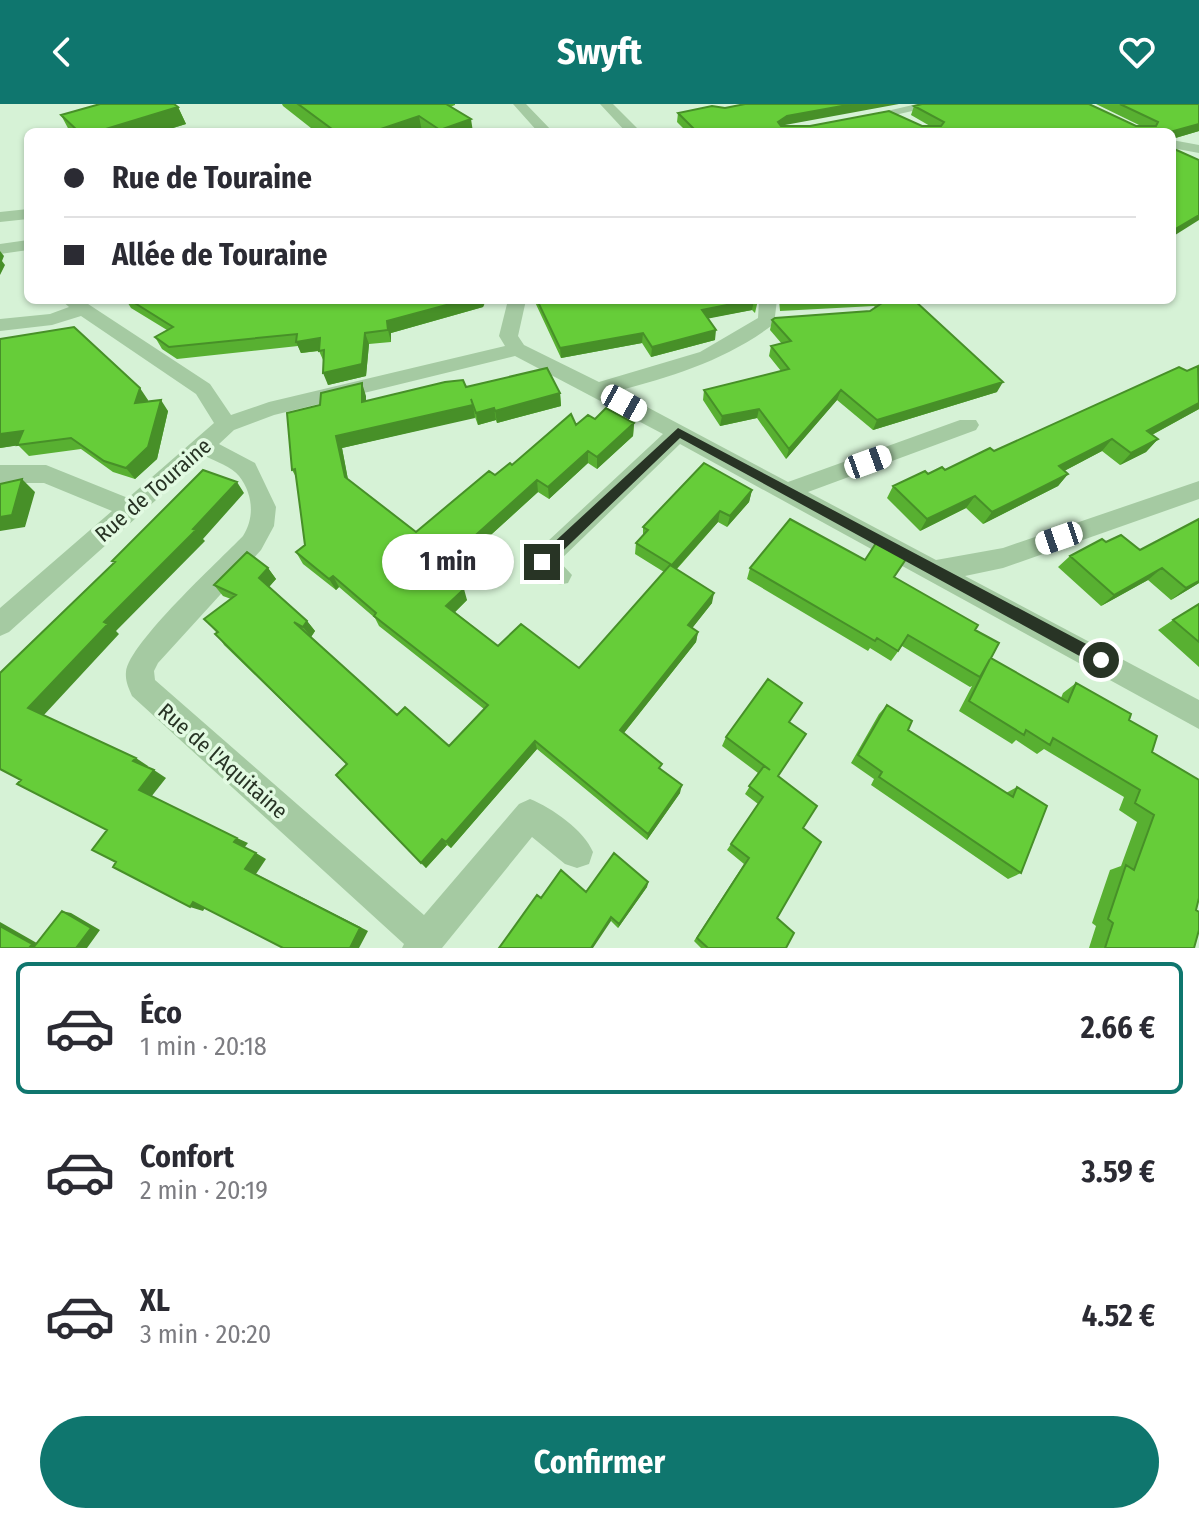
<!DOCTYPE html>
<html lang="fr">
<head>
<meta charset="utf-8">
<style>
  :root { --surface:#fff; --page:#f2f2f3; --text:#2b2b33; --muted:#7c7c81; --line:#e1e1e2; --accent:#0f766e }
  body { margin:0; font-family:"Fira Sans Condensed",sans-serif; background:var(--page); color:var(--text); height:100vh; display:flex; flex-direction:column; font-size:30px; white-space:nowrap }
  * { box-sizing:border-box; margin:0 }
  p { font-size:26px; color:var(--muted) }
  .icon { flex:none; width:44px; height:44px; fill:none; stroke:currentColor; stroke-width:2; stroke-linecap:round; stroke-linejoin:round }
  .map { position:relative; height:844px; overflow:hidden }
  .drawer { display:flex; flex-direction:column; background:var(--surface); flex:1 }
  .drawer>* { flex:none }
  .top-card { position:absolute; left:24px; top:24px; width:1152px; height:176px; border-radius:12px; box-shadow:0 2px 6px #0004; display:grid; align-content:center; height:176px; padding:0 40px; background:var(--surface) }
  .end { position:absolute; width:36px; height:36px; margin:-18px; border:10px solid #283425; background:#fff; box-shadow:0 0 0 4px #fff }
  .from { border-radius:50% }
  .bubble { position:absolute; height:56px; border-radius:28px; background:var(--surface); box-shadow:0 2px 6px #0004; font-size:26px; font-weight:700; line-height:56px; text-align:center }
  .car { position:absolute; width:24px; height:48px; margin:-24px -12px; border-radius:10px; box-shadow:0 0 6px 2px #0007; background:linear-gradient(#fff 24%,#345 0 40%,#fff 0 76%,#345 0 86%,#fff 0) }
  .top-card b { display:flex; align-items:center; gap:28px; height:76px; font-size:30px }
  .top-card b+b { border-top:2px solid var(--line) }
  .top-card i { width:20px; height:20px; background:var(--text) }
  ul { padding:14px 0 0; list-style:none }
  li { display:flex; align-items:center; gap:24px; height:132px; margin:0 16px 12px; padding:0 24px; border:4px solid transparent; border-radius:12px }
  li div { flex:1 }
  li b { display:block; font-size:30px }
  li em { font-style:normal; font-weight:700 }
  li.on { border-color:var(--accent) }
  li>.icon { width:72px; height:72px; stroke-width:1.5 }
  .action { display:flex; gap:16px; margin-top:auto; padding:16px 40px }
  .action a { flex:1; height:92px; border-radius:48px; background:var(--accent); color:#fff; font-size:32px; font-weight:700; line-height:92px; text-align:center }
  header { display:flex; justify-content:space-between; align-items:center; height:104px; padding:0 40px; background:var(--accent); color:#fff; font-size:36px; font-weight:700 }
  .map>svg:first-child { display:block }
</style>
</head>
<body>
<header><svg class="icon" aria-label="back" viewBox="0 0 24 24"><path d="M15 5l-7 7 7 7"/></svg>Swyft<svg class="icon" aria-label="heart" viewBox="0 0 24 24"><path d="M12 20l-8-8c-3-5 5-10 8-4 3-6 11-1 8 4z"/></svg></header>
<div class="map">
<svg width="1199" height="844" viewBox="0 0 1199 844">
  <rect width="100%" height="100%" fill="#d6f2d6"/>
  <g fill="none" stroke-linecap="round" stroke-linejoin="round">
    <path fill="#a5caa2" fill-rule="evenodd" d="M513 0H526L553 28H538Z
      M600 0H613L641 28H626Z
      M917 0H943L864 18 857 14Z
      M1172 36 1199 41V49L1172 44Z
      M28 105V115L0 118V108Z
      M28 136V146L0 150V140Z
      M61 196H82L210 280 231 311 269 298 505 242 499 232 508 196H526L518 232 524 241 599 278 700 248 758 214 759 196H777L774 220C726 256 674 272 617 287L788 378 960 316H976L979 321 976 326 808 388 936 456 1003 444 1199 377V395L1003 464 965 472 1199 596V625L680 340 559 457 572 471 568 479C552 484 537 472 530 458L533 451 663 330 515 252 274 311 234 326 219 340 255 359 276 403 274 422 261 446 158 559 154 567 155 576 424 811 519 700 530 695C552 704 584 726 593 748L589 760 577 764 565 760 532 733 442 844H402L404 840 132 592C129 585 125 577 126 568 129 539 219 457 243 432 255 413 253 390 239 372 232 363 215 357 205 352L9 528 0 532V504L112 407 44 379H0V361H46L128 394 214 319 196 290 81 212 52 221 0 227V215L50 210 69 203Z"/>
  </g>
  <path fill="#58b031" d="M282 0H455V1L450 3 473 28H316L283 2Z
    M1096 0H1199V27L1172 35V28H687L677 18 678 9 785 21 784 22H930L911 11 914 2 1141 22Z
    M178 3 186 20 160 28H70L61 11Z
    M126 196H486L483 203 391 229V238L369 240 366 272 328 281 324 258 319 247 301 249 298 242 177 255 162 245 155 233 167 226 131 204Z
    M534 196H758L755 209 752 206 708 214 715 236 651 253 642 239 561 254Z
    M779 196H914L997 288 873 326 837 296 786 355 757 314 720 322 703 296 704 286 781 267 769 252 771 242 782 240 770 226 772 216 870 207 875 203 874 202 780 207Z
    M0 235 148 296 147 297 168 307 157 355 135 375 113 368 81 345 29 352 18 341 0 344Z
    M1187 267 1199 305 1152 331 1158 335 1146 348 1120 361 1102 347 1064 367 1068 370 1058 382 983 420 966 404 920 427 887 394 893 382 928 370 945 366 994 347Z
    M466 283 560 289 561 302 497 319 496 316 478 321 475 313 342 344 348 376 416 428 495 371 576 321 595 315 634 319 633 332 597 365 588 359 549 395 538 388 446 472 467 496 455 508 498 542 579 564 664 468 635 450 636 439 643 432V423L752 386 749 398 727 423 718 418 677 465 712 499 692 524 698 528 696 538 624 629 661 665 680 689 647 736 537 645 451 744 447 741 426 764 347 660 224 541 217 529 204 515 231 495 223 492 214 481 268 464 276 475 269 483 307 517 315 527 311 533 397 611 449 642 484 605 379 522 375 514 339 483 336 486 303 460 296 448 305 441 296 373 292 366 320 301 366 292V297Z
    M1106 438 1140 446 1199 479 1171 496 1148 476 1101 502 1058 463 1070 452Z
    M750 464 894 473 975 526 991 554 1061 594 1063 589 1076 579 1129 616 1152 648 1196 806 1194 844H1089L1096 822 1092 819 1110 766 1121 762 1137 718 1119 706 1124 693 1044 645 1037 650 1016 636 1012 640 959 607 972 582 970 583 902 542 891 557 870 544 868 547 747 475Z
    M1199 500V563L1158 526 1173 516Z
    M887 601 908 626 1006 689 1017 683 1021 769 1008 775 871 681 874 675 851 659 879 610Z
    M789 618 778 672 803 724 777 814 786 844H701L694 837 744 760 727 746 758 700 745 690 758 669 722 642 726 633Z
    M648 778 647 783 618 824 611 817 586 788Z"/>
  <path fill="#479028" d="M853 0H899L785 21 776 27 778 18 787 12Z
    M178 3 186 20 160 28H96Z
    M419 12 422 28H372Z
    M471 15 473 28H441L440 26Z
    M1199 20V27L1172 35V28Z
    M1199 111V116L1172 133V127Z
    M0 147 4 152 2 157 5 161 0 171Z
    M465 196H486L483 203 391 229V238L388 226 387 217Z
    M754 196 752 206 701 216 702 206Z
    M716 226 715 236 651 253 652 243Z
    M365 229 369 240 366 272 328 281 323 269Z
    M643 229 642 239 561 254 560 244Z
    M320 234 324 246 301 249 296 238Z
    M1003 278 997 288 873 326 877 316Z
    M362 279 366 292V311L362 298Z
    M140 284 148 296 144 310 135 299Z
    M841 286 837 296 786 355 789 345Z
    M560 289 561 302 497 319 495 307Z
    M161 296 168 307 157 355 135 375 126 364Z
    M1199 299V305L1135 340 1147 327Z
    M473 301 475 314 342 344 350 386 345 373 336 332Z
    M494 304 496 316 478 321 476 309Z
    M759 305 757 314 720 322 722 312Z
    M634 319 633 332 597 365V353Z
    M23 327 34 339 0 344V330Z
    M1112 335 1102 347 1049 375 1059 362Z
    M1158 335 1146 348 1120 361 1131 349Z
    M588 347V359L549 395 548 383Z
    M1068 370 1058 382 983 420 992 408Z
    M22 375 35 388 25 423 0 427V413Z
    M537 376 538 388 441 476 438 465Z
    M237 378 244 389 203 435 205 437 116 527 119 530 43 612 28 604 104 518Z
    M752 386 749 398 727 423 730 412Z
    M975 392 966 404 920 427 927 415Z
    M720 407 718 418 670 472 672 461Z
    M268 464 276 475 267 485 259 474Z
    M1162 464 1148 476 1101 502 1114 491Z
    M333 472 339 483 336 486 329 475Z
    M1199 477V479L1171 496 1186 484Z
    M464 485 467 496 450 513 446 502Z
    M714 489 712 499 686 532 688 521Z
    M307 517 315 527 311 533 303 523Z
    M698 528 696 538 619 635 620 626Z
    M535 637 537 645 451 744 446 738Z
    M136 654 148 662 146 665 133 657Z
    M154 666 166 674 151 693 139 686Z
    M682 681 680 689 647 736 648 730Z
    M237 734 248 739 244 744 234 738Z
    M442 735 447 741 426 764 421 759Z
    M256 749 266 755 256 770 368 827 359 844H350L245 765Z
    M648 778 647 783 618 824 619 820Z
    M193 798 206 802 203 807 190 803Z
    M62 807 71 809 100 826 87 844H76Z
    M611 813V817L593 844H591Z
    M0 818 42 842 41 844H29L0 822Z"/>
  <path fill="#66cd39" stroke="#479028" stroke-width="2" d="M100 0H174L178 3 96 28H79L61 11Z
    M298 0H446L471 15 440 26 419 12 372 28H336Z
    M745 0H853L787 12 778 18 781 22H810L889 7 922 22H941L944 18 914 2 922 0H1089L1136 22H1156L1158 18 1120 0H1199V20L1170 28H697L678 9 712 2 725 4Z
    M1172 44 1199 56V111L1172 127Z
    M130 196H465L387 217 388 226 365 229 362 260 323 269 324 246 319 247 320 234 296 238 297 230 169 243 155 233 173 223Z
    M537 196H752L702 206 716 226 652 243 643 229 560 244Z
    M880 196H914L1003 278 877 316 841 286 789 345 759 305 722 312 704 286 789 265 771 242 791 237 772 216 775 214 870 207 882 199Z
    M74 223 140 284 135 299 161 296 148 343 126 364 104 357 71 334 17 341 23 327 0 330V235Z
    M1198 262 1199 299 1147 327 1158 335 1131 349 1112 335 1059 362 1068 370 992 408 975 392 927 415 893 382 925 367 928 370 942 363 945 366 990 344 994 347 1179 263 1187 267Z
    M547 264 560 289 495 307 494 304 476 309 471 295 473 301 336 332 345 373 416 428 489 367 495 371 510 359 512 361 571 310 576 321 588 311 595 315 606 304 634 319 597 353 588 347 548 383 537 376 438 465 464 485 446 502 498 542 521 520 579 564 670 461 714 489 688 521 698 528 620 626 662 660 659 664 682 681 648 730 535 637 446 738 442 735 421 759 336 671 347 660 215 530 218 528 204 515 236 491 214 481 247 448 268 464 259 474 307 517 303 523 294 518 397 611 405 603 449 642 488 601 374 512 376 509 333 472 329 475 296 448 305 441 295 365 292 366 287 309 320 301 321 289 362 279V298L445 278 463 276 466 283Z
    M704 359 752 386 730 412 720 407 672 461 636 439 648 426 643 423Z
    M203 366 237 378 193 425 196 426 104 518 108 520 28 604 136 654 133 657 154 666 139 686 237 734 234 738 256 749 245 765 360 824 350 844H283L193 798 190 803 113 763 116 758 92 746 107 726 17 680 21 676 0 665V569L115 458 112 457Z
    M22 375 12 411 0 413V380Z
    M790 415 865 456 876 439 906 455 894 473 978 521 975 526 999 539 991 554 1068 598 1076 579 1131 610 1129 616 1157 632 1152 648 1199 676V794L1196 806 1199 808V826L1194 844H1105L1113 819 1108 815 1126 761 1134 766 1154 711 1135 699 1140 686 1053 634 1050 641 1026 626 1024 631 969 597 990 555 980 573 908 531 898 547 877 534 875 537 750 464Z
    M1199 415V477L1186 484 1162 464 1114 491 1070 452 1102 435 1106 438 1121 431 1140 446Z
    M1199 500V538L1173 516Z
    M768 575 802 599 789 618 806 630 778 672 817 702 803 724 821 738 777 814 794 829 786 844H708L697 834 749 754 731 740 763 693 749 682 764 662 770 666 726 633Z
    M887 601 912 617 908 626 1013 693 1017 683 1047 702 1021 769 879 673 882 668 858 651Z
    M614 749 648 778 619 820 611 813 591 844H499L537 791 541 794 561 766 586 788Z
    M62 807 91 824 76 844H33Z
    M0 822 32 840 29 844H0Z"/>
  <path fill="#283425" d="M678 324 1107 551V561H1096L680 334 547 462H537V454Z"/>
  <g text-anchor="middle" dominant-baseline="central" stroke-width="7" stroke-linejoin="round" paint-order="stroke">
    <g font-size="22" fill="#283425" stroke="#e2fae2">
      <text transform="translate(153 386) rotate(-41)">Rue de Touraine</text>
      <text transform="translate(223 657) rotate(41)">Rue de l'Aquitaine</text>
    </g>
  </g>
</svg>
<i class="end from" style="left:1101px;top:556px"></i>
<i class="end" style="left:542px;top:458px"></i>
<div class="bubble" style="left:382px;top:430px;width:132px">1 min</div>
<i class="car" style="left:624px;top:299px;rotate:119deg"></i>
<i class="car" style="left:868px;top:358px;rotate:70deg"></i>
<i class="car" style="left:1059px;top:434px;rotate:251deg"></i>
<div class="top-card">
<b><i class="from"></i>Rue de Touraine</b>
<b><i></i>Allée de Touraine</b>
</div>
</div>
<section class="drawer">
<ul>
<li class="on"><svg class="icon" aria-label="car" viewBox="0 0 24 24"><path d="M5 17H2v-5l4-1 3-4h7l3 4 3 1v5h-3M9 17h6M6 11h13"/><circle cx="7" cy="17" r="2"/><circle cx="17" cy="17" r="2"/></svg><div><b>Éco</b><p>1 min · 20:18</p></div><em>2.66 €</em></li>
<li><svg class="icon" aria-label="car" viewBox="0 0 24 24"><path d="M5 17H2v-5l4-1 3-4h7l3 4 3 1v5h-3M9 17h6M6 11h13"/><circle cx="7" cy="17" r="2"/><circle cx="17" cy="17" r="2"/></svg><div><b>Confort</b><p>2 min · 20:19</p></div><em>3.59 €</em></li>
<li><svg class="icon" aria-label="car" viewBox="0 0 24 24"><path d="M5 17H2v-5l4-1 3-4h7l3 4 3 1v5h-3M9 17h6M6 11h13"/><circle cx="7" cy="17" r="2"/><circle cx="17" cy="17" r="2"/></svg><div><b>XL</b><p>3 min · 20:20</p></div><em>4.52 €</em></li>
</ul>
<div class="action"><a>Confirmer</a></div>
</section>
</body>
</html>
